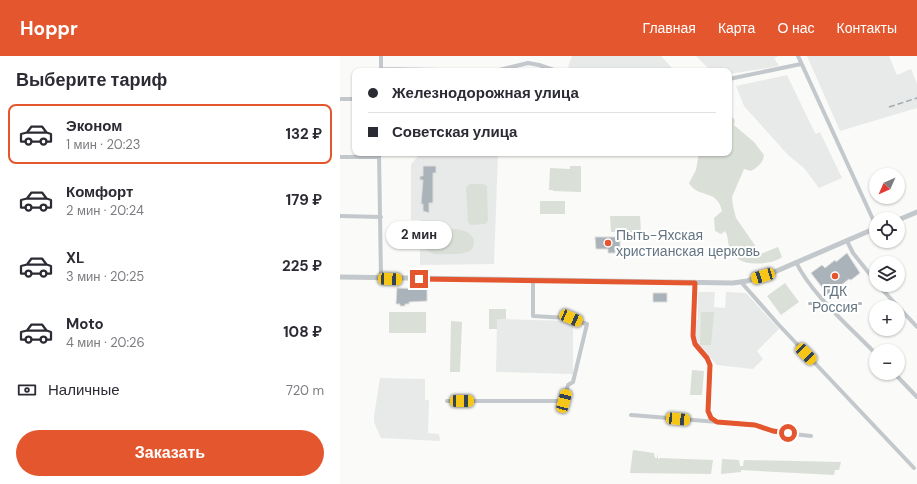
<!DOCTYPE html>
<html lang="ru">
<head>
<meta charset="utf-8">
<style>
  :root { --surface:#fff; --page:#f7f7f7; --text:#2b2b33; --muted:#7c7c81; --line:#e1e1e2; --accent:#e4572e }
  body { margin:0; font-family:"DM Sans",sans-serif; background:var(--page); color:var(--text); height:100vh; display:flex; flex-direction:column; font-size:15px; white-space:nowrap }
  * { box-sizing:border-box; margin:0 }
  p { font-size:13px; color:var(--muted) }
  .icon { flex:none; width:22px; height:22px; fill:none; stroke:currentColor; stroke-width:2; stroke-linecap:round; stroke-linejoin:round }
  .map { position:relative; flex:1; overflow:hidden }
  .panel { display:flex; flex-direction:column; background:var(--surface); width:340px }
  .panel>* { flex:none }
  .guide { position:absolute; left:12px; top:12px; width:380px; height:88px; border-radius:8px; box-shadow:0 1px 3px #0004; display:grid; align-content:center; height:88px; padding:0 16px; background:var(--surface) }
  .needle { width:26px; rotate:225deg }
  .fabs { position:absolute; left:529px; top:112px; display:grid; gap:8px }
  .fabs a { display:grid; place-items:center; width:36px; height:36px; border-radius:50%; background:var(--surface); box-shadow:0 1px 3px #0004; font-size:20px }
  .end { position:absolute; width:18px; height:18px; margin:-9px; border:5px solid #e4572e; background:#fff; box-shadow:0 0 0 2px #fff }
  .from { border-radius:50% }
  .bubble { position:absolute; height:28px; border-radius:14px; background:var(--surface); box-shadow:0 1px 3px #0004; font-size:13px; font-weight:700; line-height:28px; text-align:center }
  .car { position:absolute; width:12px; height:24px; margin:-12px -6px; border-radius:5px; box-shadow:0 0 3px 1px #0007; background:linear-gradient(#f5c518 24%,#345 0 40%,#f5c518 0 76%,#345 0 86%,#f5c518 0) }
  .guide b { display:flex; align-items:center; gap:14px; height:38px; font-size:15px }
  .guide b+b { border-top:1px solid var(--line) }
  .guide i { width:10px; height:10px; background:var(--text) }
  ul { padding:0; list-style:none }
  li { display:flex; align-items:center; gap:12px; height:60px; margin:0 8px 6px; padding:0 8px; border:2px solid transparent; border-radius:8px }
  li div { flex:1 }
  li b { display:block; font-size:15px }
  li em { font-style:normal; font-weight:700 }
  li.current { border-color:var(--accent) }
  li>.icon { width:36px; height:36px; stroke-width:1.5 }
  h2 { padding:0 16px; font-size:18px; line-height:48px }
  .pay { display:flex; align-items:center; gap:10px; height:44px; padding:0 16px; font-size:15px }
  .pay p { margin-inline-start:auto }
  .action { display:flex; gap:8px; margin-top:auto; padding:8px 16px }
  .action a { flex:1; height:46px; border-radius:24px; background:var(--accent); color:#fff; font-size:16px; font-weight:700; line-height:46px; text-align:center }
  header { display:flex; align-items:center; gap:24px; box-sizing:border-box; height:56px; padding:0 20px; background:var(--accent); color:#fff }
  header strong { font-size:19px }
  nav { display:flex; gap:22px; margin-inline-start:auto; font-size:14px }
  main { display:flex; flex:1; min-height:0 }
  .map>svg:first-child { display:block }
</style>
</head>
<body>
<header>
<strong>Hoppr</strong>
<nav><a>Главная</a><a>Карта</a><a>О нас</a><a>Контакты</a></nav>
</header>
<main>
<section class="panel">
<h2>Выберите тариф</h2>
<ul>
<li class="current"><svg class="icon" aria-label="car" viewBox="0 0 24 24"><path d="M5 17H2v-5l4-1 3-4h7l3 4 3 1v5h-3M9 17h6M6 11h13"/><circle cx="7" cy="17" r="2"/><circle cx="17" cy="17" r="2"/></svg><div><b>Эконом</b><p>1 мин · 20:23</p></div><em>132 ₽</em></li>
<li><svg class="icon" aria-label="car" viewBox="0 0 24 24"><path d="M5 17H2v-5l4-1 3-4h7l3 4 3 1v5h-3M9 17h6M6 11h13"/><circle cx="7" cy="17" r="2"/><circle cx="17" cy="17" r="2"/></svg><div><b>Комфорт</b><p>2 мин · 20:24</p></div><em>179 ₽</em></li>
<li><svg class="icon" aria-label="car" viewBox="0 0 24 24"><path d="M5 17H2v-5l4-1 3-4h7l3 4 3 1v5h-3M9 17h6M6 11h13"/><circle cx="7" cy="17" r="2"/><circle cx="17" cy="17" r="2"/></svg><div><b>XL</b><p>3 мин · 20:25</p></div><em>225 ₽</em></li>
<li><svg class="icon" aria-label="car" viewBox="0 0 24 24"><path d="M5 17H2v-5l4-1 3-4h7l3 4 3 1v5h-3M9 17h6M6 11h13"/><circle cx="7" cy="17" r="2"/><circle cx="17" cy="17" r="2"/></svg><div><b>Moto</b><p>4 мин · 20:26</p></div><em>108 ₽</em></li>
</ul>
<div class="pay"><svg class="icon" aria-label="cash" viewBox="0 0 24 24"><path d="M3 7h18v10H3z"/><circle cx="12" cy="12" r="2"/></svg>Наличные<p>720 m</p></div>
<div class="action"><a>Заказать</a></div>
</section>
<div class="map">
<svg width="577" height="428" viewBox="0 0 577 428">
  <rect width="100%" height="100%" fill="#fafaf8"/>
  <path fill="#e8e9e9" d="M232 0H321L332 12H337L340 15H237L228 11Z
    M356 0H439L434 2 439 10 389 18V15H371Z
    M467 0H549L557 19 571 13 577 28V52L500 75Z
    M447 19 473 73 476 78 480 76 502 122 479 132 464 112 448 99 404 50 396 30Z
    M81 97H158L154 208 80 209V164H71V108Z
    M358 236H375L374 251 385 252 386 236 406 237 439 273 417 295 423 303 413 313 377 309 355 285 356 264H358Z
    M157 263 230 265 233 267V318L156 316Z
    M40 322 85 323V344H89L88 377 99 378 100 385 41 382 34 366V360Z"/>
  <path fill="#dadfd7" d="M389 58 395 64 394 69 414 86 424 99C423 107 418 111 411 115L404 113 392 141 393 150 396 162 421 198 438 191 442 201C434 208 409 210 400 204 396 202 392 196 390 192 387 187 389 181 385 175L381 178 375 175 374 162 382 155C377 132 358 143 349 127L356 114 359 97H389Z
    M230 110H241V136L213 135V134H209L210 112 230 113Z
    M130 128H143L147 130 148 165 145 168 131 169 128 166 126 131Z
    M200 145H225V158H200Z
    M270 160H300L301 176H271Z
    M93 174C105 173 127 170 133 182 138 199 119 198 107 198 102 198 96 199 91 197 80 191 84 178 93 174Z
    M445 227 459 246 441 259 427 240Z
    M149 253H166V263H157V273H149Z
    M49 256H86V277H49Z
    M361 256H374L371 289H360Z
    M111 265 122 266 120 316H110Z
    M352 314 364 315 362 339H350Z
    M293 394 314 397 315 402H317L318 397V403L320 402 373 404 371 418 290 417Z
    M382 403 399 404 400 410H403L404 404 501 406 499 414H495L494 419 401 414V416L381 418Z"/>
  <path fill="#aab3b9" stroke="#dcdcda" d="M83 110H96V117H93V147H89V157L83 155V148H81L83 124H80V120H83Z
    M255 181H280V193H275V197H268V193H256Z
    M507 197 520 217 511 224 509 223 488 239 471 217 482 209 485 212 495 204 496 206Z
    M57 232 87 233V245L69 246V248H65V250H60V248H56Z
    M313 237H327V246H313Z"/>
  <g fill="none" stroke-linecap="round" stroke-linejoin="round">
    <path stroke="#c3c8cc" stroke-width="4" d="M41 0V15
      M458 0 536 170
      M41 13 155 15 188 7 199 9 217 15
      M389 23 461 8
      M0 43H15
      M39 97 41 222
      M0 101H39
      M0 160 41 161
      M507 185 513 197 536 226
      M456 206C471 238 511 272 536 298
      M401 226 438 268 574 412
      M355 227 353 280 355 288 367 302 370 309 368 355 371 362 376 366
      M538 229 577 271
      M554 317 577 341
      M107 345H224L228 329 233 326 247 268 228 262 193 260V224
      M291 359 415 369 436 376 471 380"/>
    <path stroke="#c3c8cc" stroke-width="5" d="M558 164 577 156
      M0 221 393 227 407 225 432 217 536 172"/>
    <path stroke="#a2aab0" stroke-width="1.5" stroke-dasharray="6 3" stroke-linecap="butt" d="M549 51 577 42"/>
  </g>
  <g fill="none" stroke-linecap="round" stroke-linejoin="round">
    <path stroke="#e4572e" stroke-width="5" d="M79 223 355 227 353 280 355 288 367 302 370 309 368 355 371 362 377 366 415 369 433 375 448 377"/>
  </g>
  <g fill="#e4572e" stroke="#fff" stroke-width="1.5">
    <circle cx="268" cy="187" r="4"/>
    <circle cx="495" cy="220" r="4"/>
  </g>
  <g text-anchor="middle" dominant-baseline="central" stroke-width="4" stroke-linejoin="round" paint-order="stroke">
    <g font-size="14" fill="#657683" stroke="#fff" text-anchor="start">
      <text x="276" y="179">Пыть-Яхская<tspan x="276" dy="16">христианская церковь</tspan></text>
      <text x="495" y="235" text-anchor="middle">ГДК<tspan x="495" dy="16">"Россия"</tspan></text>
    </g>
  </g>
</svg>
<div class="fabs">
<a><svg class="needle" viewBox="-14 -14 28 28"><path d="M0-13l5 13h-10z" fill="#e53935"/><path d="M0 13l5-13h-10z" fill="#7c7c81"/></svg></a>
<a><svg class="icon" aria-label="locate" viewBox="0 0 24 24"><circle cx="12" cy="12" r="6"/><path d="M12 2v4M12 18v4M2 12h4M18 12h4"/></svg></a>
<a><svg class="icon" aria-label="layers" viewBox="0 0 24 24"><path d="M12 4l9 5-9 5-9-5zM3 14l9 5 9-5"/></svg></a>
<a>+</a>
<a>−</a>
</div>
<i class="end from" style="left:448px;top:377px"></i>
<i class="end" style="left:79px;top:223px"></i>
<div class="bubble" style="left:46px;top:165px;width:66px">2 мин</div>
<i class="car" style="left:423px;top:220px;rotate:253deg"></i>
<i class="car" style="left:50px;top:223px;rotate:92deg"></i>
<i class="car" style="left:231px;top:262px;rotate:113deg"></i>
<i class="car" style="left:466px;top:298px;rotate:136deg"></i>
<i class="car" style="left:122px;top:345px;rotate:90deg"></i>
<i class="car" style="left:224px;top:345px;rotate:15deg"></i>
<i class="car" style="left:338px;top:363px;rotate:95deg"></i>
<div class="guide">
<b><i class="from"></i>Железнодорожная улица</b>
<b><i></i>Советская улица</b>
</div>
</div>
</main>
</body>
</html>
